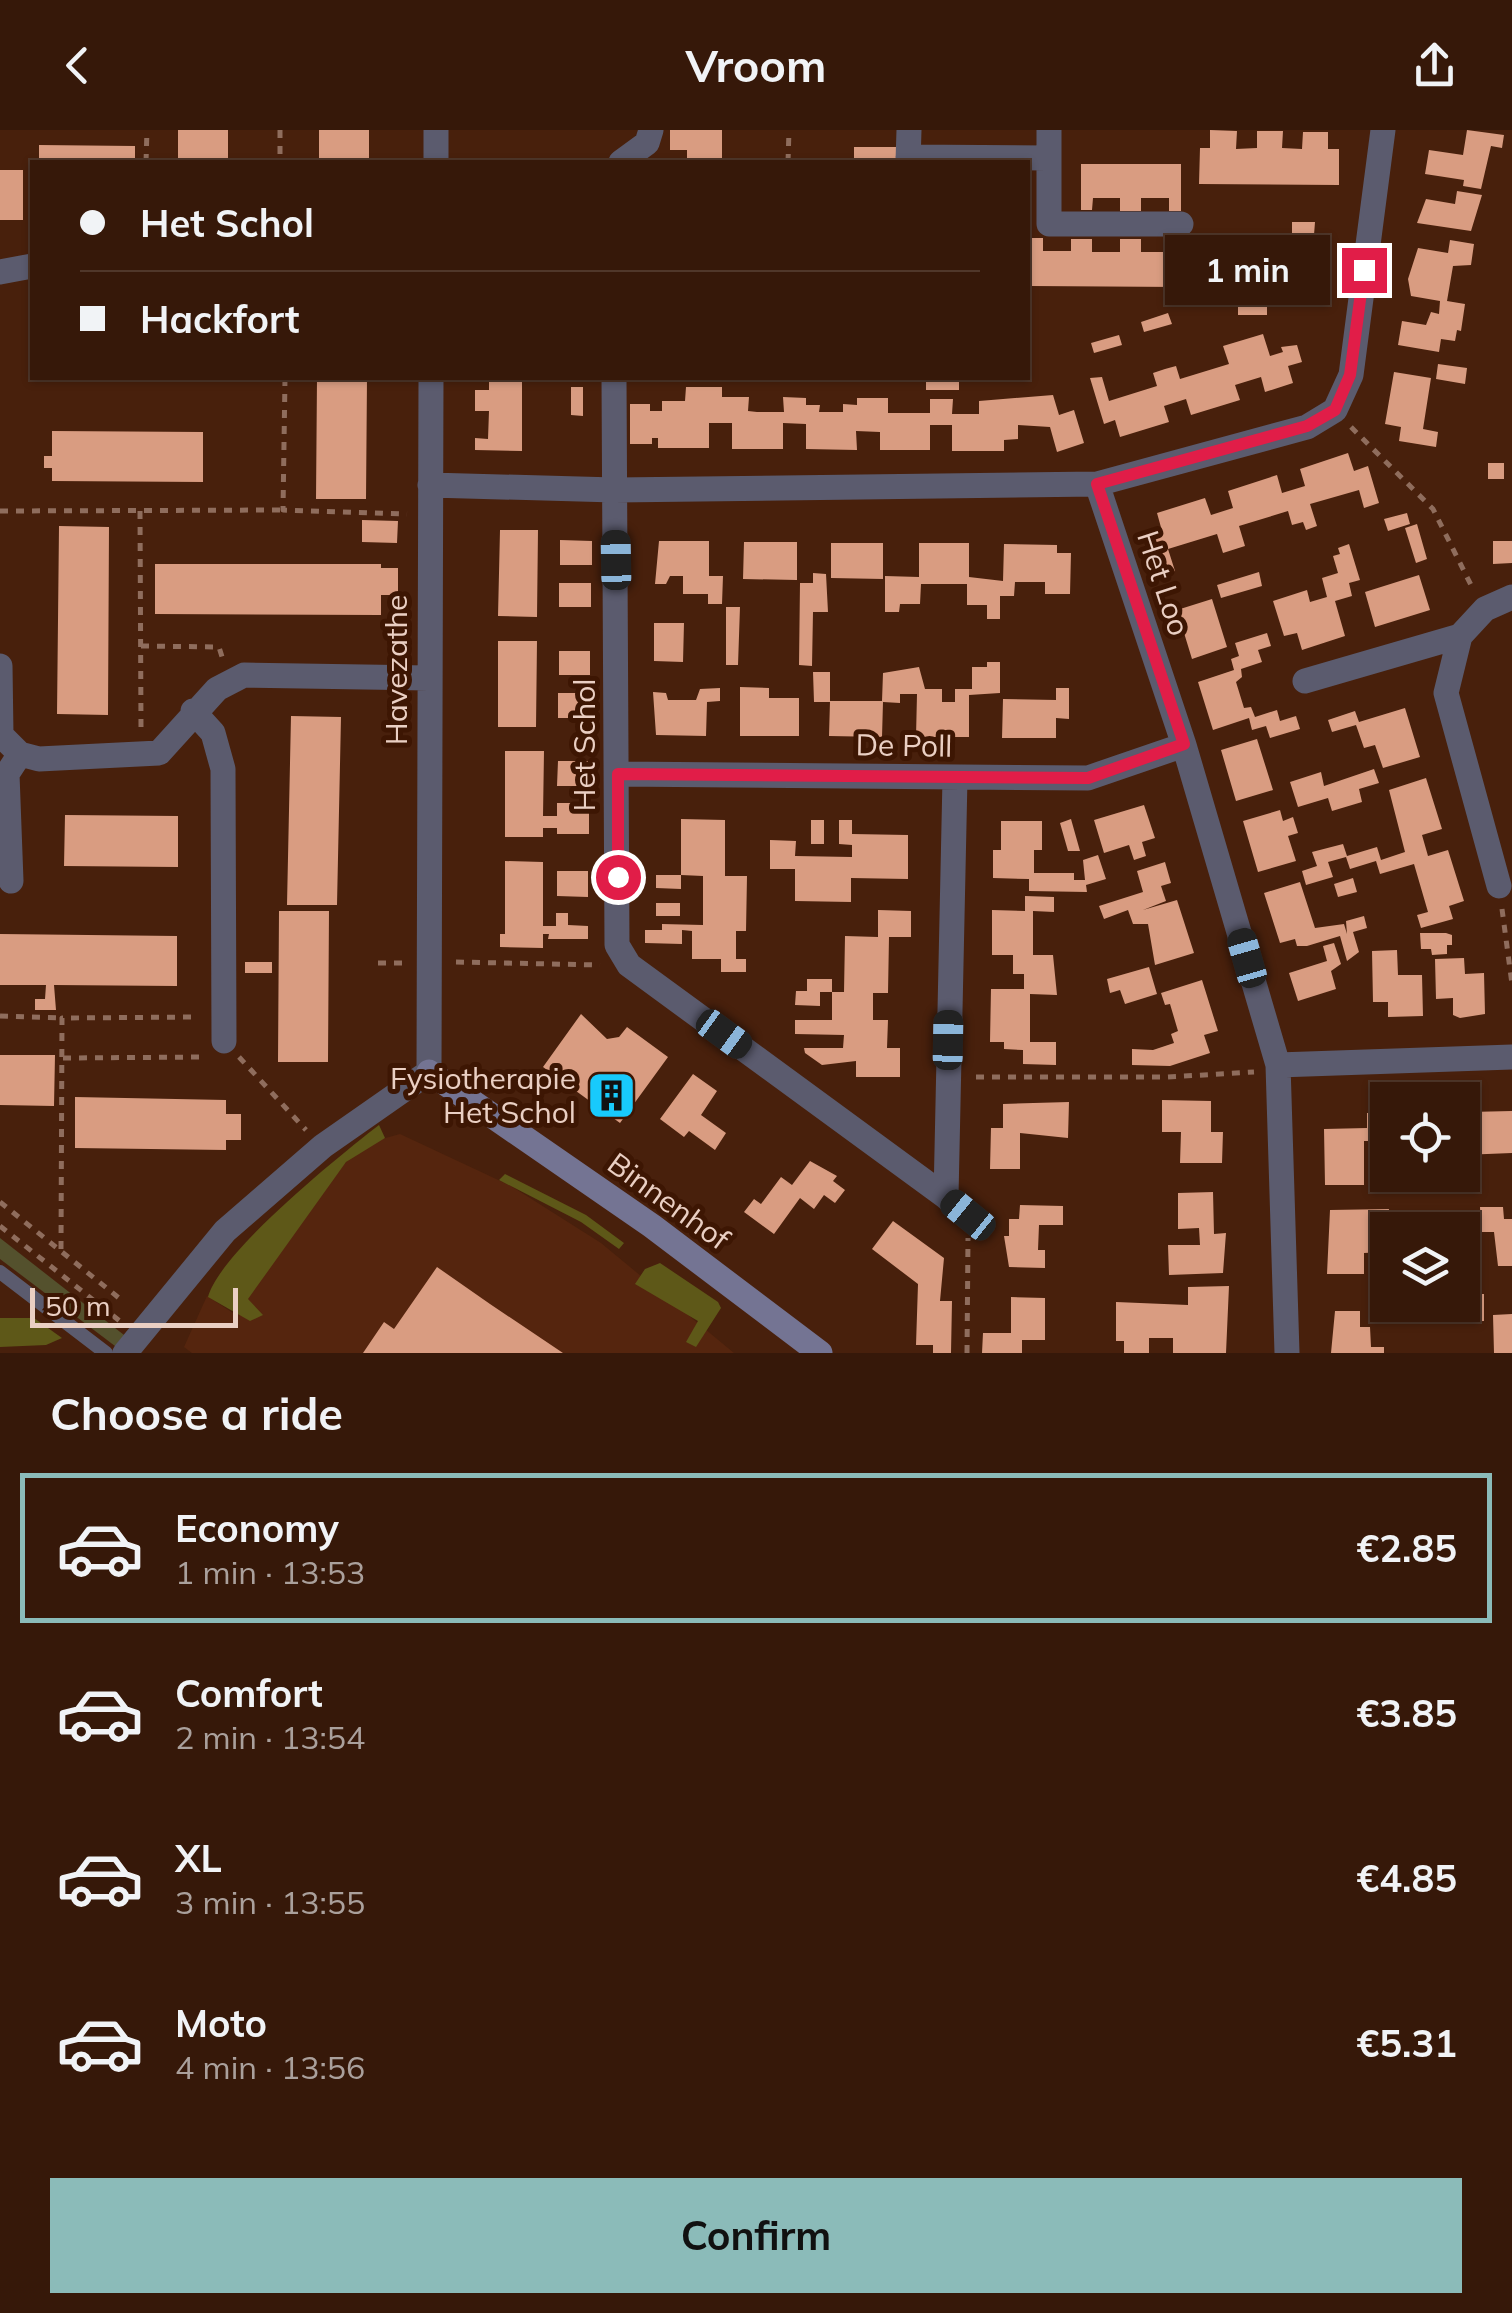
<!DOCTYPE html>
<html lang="en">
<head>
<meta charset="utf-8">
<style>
  :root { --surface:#361809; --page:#3d2112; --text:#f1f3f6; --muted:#aaa09c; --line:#50372a; --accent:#8bbbb9 }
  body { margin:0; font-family:Mulish,sans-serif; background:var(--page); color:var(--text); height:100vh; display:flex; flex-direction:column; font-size:38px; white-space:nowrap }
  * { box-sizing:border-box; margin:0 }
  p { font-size:32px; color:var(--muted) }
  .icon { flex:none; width:55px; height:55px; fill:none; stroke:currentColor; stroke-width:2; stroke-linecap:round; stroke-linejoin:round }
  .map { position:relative; height:1223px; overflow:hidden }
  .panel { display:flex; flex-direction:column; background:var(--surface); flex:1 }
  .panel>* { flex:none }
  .top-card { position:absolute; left:30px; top:30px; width:1000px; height:220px; border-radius:0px; box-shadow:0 2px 8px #0004,0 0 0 2px var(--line); display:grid; align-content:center; height:220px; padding:0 50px; background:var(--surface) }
  .controls { position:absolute; left:1370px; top:952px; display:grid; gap:20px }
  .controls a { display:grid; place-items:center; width:110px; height:110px; border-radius:0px; background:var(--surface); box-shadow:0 2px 8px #0004,0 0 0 2px var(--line); font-size:50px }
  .scale { position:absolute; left:30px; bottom:25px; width:208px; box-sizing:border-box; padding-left:10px; border:5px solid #eacfc3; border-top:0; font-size:28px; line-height:35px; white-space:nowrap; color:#eacfc3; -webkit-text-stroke:8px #3d1603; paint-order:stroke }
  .end { position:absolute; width:45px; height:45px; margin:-22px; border:12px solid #e11d48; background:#fff; box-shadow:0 0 0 5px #fff }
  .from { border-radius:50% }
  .bubble { position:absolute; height:70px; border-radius:0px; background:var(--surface); box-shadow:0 2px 8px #0004,0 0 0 2px var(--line); font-size:32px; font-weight:700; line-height:70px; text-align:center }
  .car { position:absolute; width:30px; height:60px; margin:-30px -15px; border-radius:12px; box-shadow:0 0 8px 2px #0007; background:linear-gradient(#222 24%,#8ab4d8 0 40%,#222 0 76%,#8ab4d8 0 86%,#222 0) }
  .top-card b { display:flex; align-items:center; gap:35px; height:95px; font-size:38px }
  .top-card b+b { border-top:2px solid var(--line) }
  .top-card i { width:25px; height:25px; background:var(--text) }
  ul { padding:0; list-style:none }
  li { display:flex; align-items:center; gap:30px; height:150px; margin:0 20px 15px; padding:0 30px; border:5px solid transparent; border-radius:0px }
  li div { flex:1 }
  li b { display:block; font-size:38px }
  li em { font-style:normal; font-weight:700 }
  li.active { border-color:var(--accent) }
  li>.icon { width:90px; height:90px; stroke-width:1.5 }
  h2 { padding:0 50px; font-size:45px; line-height:120px }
  .primary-button { display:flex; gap:20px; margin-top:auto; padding:20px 50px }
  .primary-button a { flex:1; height:115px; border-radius:0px; background:var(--accent); color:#111; font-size:40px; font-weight:700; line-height:115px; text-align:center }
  header { display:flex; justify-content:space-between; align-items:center; height:130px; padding:0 50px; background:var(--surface); font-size:45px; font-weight:700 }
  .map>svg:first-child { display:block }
</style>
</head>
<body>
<header><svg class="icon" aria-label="back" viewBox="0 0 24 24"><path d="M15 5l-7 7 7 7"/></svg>Vroom<svg class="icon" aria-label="share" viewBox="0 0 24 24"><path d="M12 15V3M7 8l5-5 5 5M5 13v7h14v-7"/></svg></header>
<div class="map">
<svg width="1512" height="1223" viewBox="0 0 1512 1223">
  <rect width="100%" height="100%" fill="#48200c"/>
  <path fill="#55250e" d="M400 1004 511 1056 601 1113 734 1223H192L184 1217 207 1166 236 1185 326 1053 364 1014Z"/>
  <path fill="#54512d" d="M0 1108 124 1205 115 1216 0 1129Z"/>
  <path fill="#5e5818" d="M379 995 385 1008 346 1032 248 1169 263 1185 250 1191 208 1167C220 1122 339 1026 379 995Z
    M505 1044 586 1085 624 1113 619 1119 581 1092 499 1050Z
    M660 1133 718 1172 721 1178 696 1217 686 1212 698 1191 635 1154 645 1139Z
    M0 1188H34L62 1208 46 1215 0 1217Z"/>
  <path fill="#d99c81" d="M178 0H228V32H178Z
    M319 0H369V32H319Z
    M670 0H722V32H687V20H670Z
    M1210 0 1237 1 1236 19 1257 18V1H1283L1282 18 1302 19 1303 2H1328V19H1339V55L1199 54 1200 18H1210Z
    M1467 0 1504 5 1502 18 1491 16 1481 59 1463 56 1464 50 1425 44 1429 20 1463 25Z
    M39 15 135 16V32H39Z
    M854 17H901L900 29 854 32Z
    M1081 34H1181V81H1169V68H1141V81H1120V68H1093L1092 80H1081Z
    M0 40H23V90H0Z
    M1457 61 1482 65 1471 101 1417 93 1426 69 1455 74Z
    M1292 92H1315L1314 105H1292Z
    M1031 108H1043V121H1071V109H1092V122H1120V109H1141V122H1168V110H1180V157L1031 156Z
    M1450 110 1474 114 1471 135 1453 136 1447 171 1465 174 1461 201 1457 200 1455 211 1441 209 1439 222 1398 215 1402 191 1426 195 1431 182 1439 184 1440 171 1411 166 1408 149 1418 118 1448 123Z
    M1238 111 1267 112V124H1238Z
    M1267 122H1318V173H1279L1280 136 1270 137Z
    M1238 171 1267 172V185H1238Z
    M1168 183 1172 194 1144 202 1141 192Z
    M1263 204 1270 226 1283 222 1281 217 1297 215 1302 232 1288 236 1293 253 1265 262 1261 247 1235 255 1240 270 1191 285 1186 269 1164 276 1169 292 1120 307 1115 290 1104 294 1090 248 1102 247 1109 271 1157 256 1153 243 1165 239 1176 236 1180 249 1229 234 1223 216Z
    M1119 205 1122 215 1094 223 1091 213Z
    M1438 234 1467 238 1465 254 1436 249Z
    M1394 242 1431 248 1423 299 1438 302 1436 317 1399 311 1401 297 1385 294Z
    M317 248H367L366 369H316Z
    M489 248H522V321L475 320V308L488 309 489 281H475V260H489Z
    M926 248H959V260H926Z
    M571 257H583V286L571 285Z
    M686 257H722V267H749L748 281 757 282H784L783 267 806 268V275H820L819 282H843V274L857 275V268H888V283H930V269H953L952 284H979V271L1053 265 1059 285 1074 280 1084 313 1057 322 1050 297 1018 295V309L1004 310V321H952V295H930V320H880V302L856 301 857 320 806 319V294L783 293V319H732V293H709V318H658V308H652V314H630V274H650V281H662V271H685Z
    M52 301 203 302V352L52 351V338H44V326H52Z
    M1348 323 1354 341 1368 336 1379 373 1364 378 1359 360 1310 374 1317 396 1306 400 1303 392 1292 395 1288 381 1239 396 1245 416 1223 423 1217 404 1168 419 1175 441 1164 445 1151 404 1162 401 1157 383 1205 368 1211 385 1233 378 1228 361 1277 345 1282 363 1305 356 1300 339Z
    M1488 333H1504V349H1488Z
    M1407 383 1410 394 1388 401 1384 389Z
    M362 390 398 391 397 413 362 412Z
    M1417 394 1427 429 1416 433 1405 398Z
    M59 396 109 397 108 585 57 584Z
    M500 400H538L537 487 498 486Z
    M560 410 592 411V435H560Z
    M659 411H709V446H723L722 474H708V464H683V446H670L666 454H655Z
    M1493 411H1512V433L1493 434Z
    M744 412H797V450L743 449Z
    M831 413H883V449L831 448Z
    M919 413H969V447L1003 451 1004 414 1057 415V423H1071L1070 464H1045V452H1015L1014 466H1000V489H987V475H967V454H921L920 474H900L899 482H885V446L919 447Z
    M1349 414 1360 450 1349 453 1352 466 1335 471 1345 506 1302 520 1297 503 1284 506 1273 471 1307 460 1310 472 1327 467 1322 448 1338 443 1333 426 1340 424 1338 418Z
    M155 434H381V438H398V465H381V485L155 484Z
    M1259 442 1262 456 1221 468 1217 455Z
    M813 443 826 444 828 482H813L812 536 799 535 800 453H813Z
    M1419 445 1430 480 1375 497 1365 462Z
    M559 453H591V477H559Z
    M1212 469 1227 517 1192 529 1177 480Z
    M726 477H740L738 535H726Z
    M654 493H684L683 532 654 531Z
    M1267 503 1271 516 1258 520 1262 532 1241 539 1242 547 1236 552 1244 578 1251 577 1255 587 1277 580 1280 591 1296 586 1300 599 1270 608 1266 596 1252 600 1249 588 1213 600 1198 552 1234 540 1231 529 1239 526 1235 513Z
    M498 511H537L536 597H498Z
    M559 521H590V545H559Z
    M987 532H1000V563L969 565V607H916L917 564H900V573L883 572 882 607 829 606 830 571H882L883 543 919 537 925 559H942V572H955V559H972V537H987Z
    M813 542H830V572H814Z
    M740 557 769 558V568H799V606H740Z
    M720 558V571L707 572 706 606 656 605 653 562 666 563 668 570H696L700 559Z
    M1056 558H1069V589L1056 588V608H1002L1003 569 1056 570Z
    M558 563H590V588H558Z
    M1405 578 1420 627 1383 638 1375 615 1364 618 1356 595 1332 602 1328 590 1355 581 1359 592Z
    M291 586 341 587 337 775H287Z
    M1257 609 1273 660 1236 671 1221 620Z
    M505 621H544L543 686H557V673H589V704H557V698H543V707H505Z
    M558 631H590L589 656H557Z
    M1374 639 1379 653 1359 659 1362 672 1332 681 1328 668 1298 677 1290 652 1321 642 1324 656Z
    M1426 648 1442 699 1422 705 1428 726 1448 720 1464 771 1449 776 1453 789 1421 798 1417 785 1428 782 1414 734 1380 744 1376 731 1350 739 1346 727 1328 732 1333 747 1306 755 1302 741 1317 736 1312 722 1343 714 1347 726 1377 717 1381 730 1405 722 1389 660Z
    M1144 675 1155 708 1142 712 1146 726 1134 730 1129 715 1104 723 1094 690Z
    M1280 680 1283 691 1293 687 1298 703 1288 706 1296 731 1258 742 1243 691Z
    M65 685 178 686V737L64 736Z
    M681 689 725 690V746H747L746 801H736V829H746V842H721V829H692V801L682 800V814L645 813V800H662V794L703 795V746L681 745Z
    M1071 689 1080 721H1068L1060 693Z
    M811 690H824V714H811Z
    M839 690H852V704L908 705V749L851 748V772L795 771V739H770V710L796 711 795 726 852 727V715L839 714Z
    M1001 691H1042V720H1034V743H1074V750H1085L1083 730 1098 725 1106 749 1086 755 1087 762 1029 761V749L993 748V720H1001Z
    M505 731 543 732V796H556V783H568V795L588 796V809H548L549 804H543V818L500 817V804H505Z
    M1165 732 1171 753 1161 756 1166 771 1143 780 1177 770 1194 823 1155 835 1148 794H1133L1128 780 1104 789 1099 776 1143 762 1137 741Z
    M557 741H588V767L557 766Z
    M656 745H681V759L656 758Z
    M1353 748 1357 762 1338 767 1334 754Z
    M1300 752 1315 798 1344 794 1347 804 1346 791 1364 786 1367 798 1353 802 1359 822 1347 831 1340 806 1307 816H1297L1295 809 1280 813 1264 763Z
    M1025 766 1054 767V782L1033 781V825H1053L1057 865 1030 864V912H1056V935L1023 934V920L1004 919V912H990L991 859H1024V844H1013V825H992V780L1025 781Z
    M656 773H680V786H656Z
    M878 780 911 781V807H889L888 863H873V890H888L887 918H900V947H856V931L822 935 805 923 804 918H843L844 905 795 904V890H832V862H820V876L795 875 796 861H807V849H832V862H844L845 806 878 807Z
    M279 781H329L328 932H278Z
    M1420 803H1446L1452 805V815H1447V824L1432 825 1431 819H1421Z
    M0 804 177 806V856L54 855 56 880H35V869H45L46 855H0Z
    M1334 813 1341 834 1331 841 1336 859 1298 871 1289 843 1327 831 1323 816Z
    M1397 820 1398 845H1422L1423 886 1388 887V872H1373L1372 821Z
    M1464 828 1465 844 1484 843 1485 884 1460 888 1453 885V868L1436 869 1435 829Z
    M245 832H272V843H245Z
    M1149 837 1157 864 1125 874 1120 860 1110 863 1107 849Z
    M1202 850 1218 901 1204 905 1210 923 1170 936 1132 935V919L1153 920 1174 913 1171 904 1178 901 1170 874 1165 875 1161 863Z
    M581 884 607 909 619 907 627 897 668 927 620 993 543 937Z
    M0 925H55L54 976 0 975Z
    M693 944 717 961 701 985 726 1003 715 1020 689 1001 684 1007 660 989Z
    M75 967 226 970V984H241V1010H226V1020L75 1018Z
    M1162 970 1211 971V1002H1223L1222 1033H1180L1181 1002H1162Z
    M1069 972 1068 1008 1020 1003V1039H990L991 998H1003V974Z
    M1512 981V1023L1462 1025V1001H1469V982Z
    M1367 983H1388V1003H1380V1011H1364V1055H1325L1324 999 1367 998Z
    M810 1031 837 1046 833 1051 845 1060 835 1073 824 1065 814 1079 800 1068 774 1104 744 1082 754 1069 761 1074 781 1047 792 1055Z
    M1213 1062 1214 1104 1226 1103 1223 1143 1169 1145 1168 1115H1200L1199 1098 1178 1099V1063Z
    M1020 1075 1063 1076V1095H1039L1038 1120H1045V1138L1009 1137 1004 1106H1009V1089H1019Z
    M1480 1077H1503L1504 1089H1512V1136H1498L1494 1102H1481Z
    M1389 1079 1383 1122 1364 1123V1144H1327L1330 1080Z
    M893 1091 944 1128 940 1171H952L951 1223H933V1215H916L918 1154 872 1119Z
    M437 1137 490 1174 563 1223H363L384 1192 394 1199Z
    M1229 1156 1226 1223H1173V1208H1149V1223H1124V1211H1116V1172L1188 1175V1157Z
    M1462 1164H1484V1191L1451 1192V1175H1462Z
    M1011 1167 1045 1168V1210H1022V1223H982L983 1203H1011Z
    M1335 1181H1360V1197H1370L1371 1217H1384V1223H1331Z
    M1512 1184V1223H1494L1493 1185Z"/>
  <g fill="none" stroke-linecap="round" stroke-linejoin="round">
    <path stroke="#8f6d5d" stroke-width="5" stroke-dasharray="8 8" stroke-linecap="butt" d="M280 0V32
      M146 32 147 0
      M788 32 789 0
      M285 248 283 380 407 384
      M1351 297 1433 379 1472 457
      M0 381 283 380
      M140 381 141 598
      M141 516 219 517 223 530
      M1502 779 1512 854
      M456 832 600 835
      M378 833H405
      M0 886 62 888
      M239 927 306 1000
      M63 928 205 927
      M976 947H1168L1254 942
      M0 1072 119 1168
      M0 1096 121 1192
      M61 1119 62 888 198 887
      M967 1223 968 1108"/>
    <path stroke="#5b5b6e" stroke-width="14" d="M0 1142 106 1223"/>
    <path stroke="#5b5b6e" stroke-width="25" d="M1049 0V94H1181
      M908 27 1048 28
      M436 32V0
      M621 32 647 13 651 0
      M908 32 909 0
      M0 142 32 136
      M614 248 617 815 629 835 946 1067 955 648
      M1097 354 1307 297 1335 280 1351 245 1383 0
      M430 355 615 360 1097 354 1184 615 1278 935 1287 1223
      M1460 506 1485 479 1512 467
      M0 536 1 605 20 624 39 629 159 623 217 559 244 545 428 548
      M1305 551 1460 506 1446 563 1499 756
      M193 581 213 603 223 639 224 911
      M618 644 1088 648 1184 615
      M11 751 7 644 20 624
      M1278 935 1512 927
      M946 1067 968 1085
      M125 1223 225 1101 323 1016 429 942 431 248"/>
    <path stroke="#747493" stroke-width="25" d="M429 942 652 1096 820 1223"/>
  </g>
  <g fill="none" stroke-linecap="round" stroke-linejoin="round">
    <path stroke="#e11d48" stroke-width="12" d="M618 747V644L1088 648 1184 614 1097 354 1307 296 1335 280 1350 245 1364 140"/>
  </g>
  <defs>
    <symbol id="building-square" viewBox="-11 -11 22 22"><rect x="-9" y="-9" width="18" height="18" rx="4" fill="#18cafc" stroke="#3d1603"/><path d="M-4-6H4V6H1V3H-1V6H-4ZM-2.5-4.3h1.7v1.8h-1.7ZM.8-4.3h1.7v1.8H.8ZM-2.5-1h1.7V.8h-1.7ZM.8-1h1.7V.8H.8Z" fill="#111"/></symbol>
  </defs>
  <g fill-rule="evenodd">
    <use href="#building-square" x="584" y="938" width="55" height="55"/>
  </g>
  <g text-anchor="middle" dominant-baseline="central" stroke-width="10" stroke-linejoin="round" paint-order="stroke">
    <g font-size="30" fill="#eacfc3" stroke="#3d1603">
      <text transform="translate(1164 453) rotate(72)">Het Loo</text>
      <text transform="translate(396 540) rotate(-90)">Havezathe</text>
      <text transform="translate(584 615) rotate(-90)">Het Schol</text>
      <text transform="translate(904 615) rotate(1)">De Poll</text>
      <text transform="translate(669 1071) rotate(36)">Binnenhof</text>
    </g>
    <g font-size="30" fill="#eacfc3" stroke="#3d1603" text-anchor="end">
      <text x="576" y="948">Fysiotherapie<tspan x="576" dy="34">Het Schol</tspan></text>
    </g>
  </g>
</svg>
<div class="controls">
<a><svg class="icon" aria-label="locate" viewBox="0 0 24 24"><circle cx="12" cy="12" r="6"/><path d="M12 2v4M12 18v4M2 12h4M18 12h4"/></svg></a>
<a><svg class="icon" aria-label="layers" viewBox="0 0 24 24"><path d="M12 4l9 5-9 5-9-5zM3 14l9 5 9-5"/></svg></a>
</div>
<div class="scale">50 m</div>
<i class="end from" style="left:618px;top:747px"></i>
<i class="end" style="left:1364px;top:140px"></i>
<div class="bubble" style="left:1165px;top:105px;width:165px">1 min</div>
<i class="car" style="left:616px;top:430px;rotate:359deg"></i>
<i class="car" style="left:1247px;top:828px;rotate:344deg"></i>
<i class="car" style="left:724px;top:904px;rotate:126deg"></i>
<i class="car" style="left:948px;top:910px;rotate:1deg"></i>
<i class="car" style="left:968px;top:1085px;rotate:309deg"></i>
<div class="top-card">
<b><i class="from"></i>Het Schol</b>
<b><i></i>Hackfort</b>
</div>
</div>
<section class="panel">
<h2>Choose a ride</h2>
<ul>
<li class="active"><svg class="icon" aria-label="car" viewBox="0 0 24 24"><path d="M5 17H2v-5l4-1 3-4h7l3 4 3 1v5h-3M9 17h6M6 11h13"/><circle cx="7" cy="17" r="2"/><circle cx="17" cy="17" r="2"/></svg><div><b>Economy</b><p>1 min · 13:53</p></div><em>€2.85</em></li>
<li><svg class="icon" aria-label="car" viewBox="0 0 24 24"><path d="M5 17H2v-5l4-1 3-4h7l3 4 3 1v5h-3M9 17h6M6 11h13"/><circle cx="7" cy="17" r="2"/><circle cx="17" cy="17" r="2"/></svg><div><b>Comfort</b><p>2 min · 13:54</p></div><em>€3.85</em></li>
<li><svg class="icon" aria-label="car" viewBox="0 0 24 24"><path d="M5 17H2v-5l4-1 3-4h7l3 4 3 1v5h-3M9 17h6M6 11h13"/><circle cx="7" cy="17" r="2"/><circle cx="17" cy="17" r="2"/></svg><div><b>XL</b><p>3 min · 13:55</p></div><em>€4.85</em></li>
<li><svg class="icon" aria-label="car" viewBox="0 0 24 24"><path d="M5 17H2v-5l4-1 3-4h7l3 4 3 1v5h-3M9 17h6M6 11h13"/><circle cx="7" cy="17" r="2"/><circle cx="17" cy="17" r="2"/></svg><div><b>Moto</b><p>4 min · 13:56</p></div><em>€5.31</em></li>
</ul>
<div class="primary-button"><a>Confirm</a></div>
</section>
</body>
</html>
